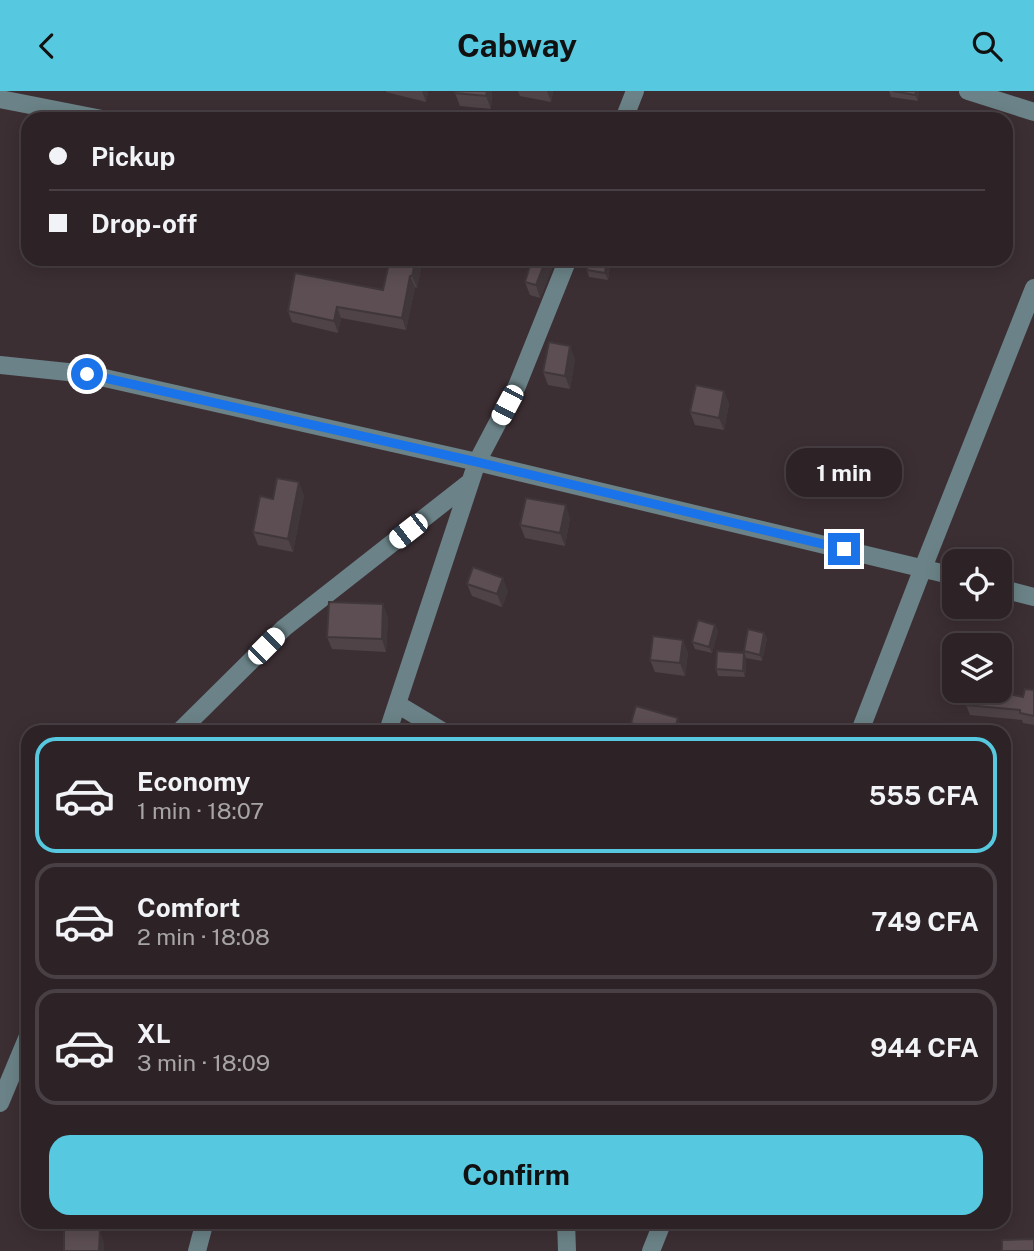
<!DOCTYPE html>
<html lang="en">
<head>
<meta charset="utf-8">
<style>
  :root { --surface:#2d2327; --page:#352b2f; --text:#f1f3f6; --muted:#a7a4a7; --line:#484044; --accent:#56c9e0 }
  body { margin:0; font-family:"Public Sans",sans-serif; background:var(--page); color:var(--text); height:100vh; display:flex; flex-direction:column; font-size:26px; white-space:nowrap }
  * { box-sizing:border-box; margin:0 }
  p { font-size:23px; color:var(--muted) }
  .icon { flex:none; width:38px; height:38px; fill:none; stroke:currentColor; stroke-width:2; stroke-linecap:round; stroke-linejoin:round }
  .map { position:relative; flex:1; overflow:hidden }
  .drawer { position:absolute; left:21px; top:634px; width:990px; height:504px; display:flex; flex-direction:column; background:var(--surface); border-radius:21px; box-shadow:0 4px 18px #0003,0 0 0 2px var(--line) }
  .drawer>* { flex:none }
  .top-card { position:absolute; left:21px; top:21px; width:992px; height:154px; border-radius:21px; box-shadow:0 4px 18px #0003,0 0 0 2px var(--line); display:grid; align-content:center; height:154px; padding:0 28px; background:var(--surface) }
  .buttons { position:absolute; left:942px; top:458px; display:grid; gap:14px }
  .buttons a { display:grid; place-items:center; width:70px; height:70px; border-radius:14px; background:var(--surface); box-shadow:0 4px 18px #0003,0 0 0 2px var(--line); font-size:35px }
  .end { position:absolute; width:32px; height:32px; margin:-16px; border:9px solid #1a73e8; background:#fff; box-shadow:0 0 0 4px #fff }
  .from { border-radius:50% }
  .bubble { position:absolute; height:49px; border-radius:21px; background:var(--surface); box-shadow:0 4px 18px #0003,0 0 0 2px var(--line); font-size:23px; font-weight:700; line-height:49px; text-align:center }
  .car { position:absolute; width:21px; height:42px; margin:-21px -10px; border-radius:9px; box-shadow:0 0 5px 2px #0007; background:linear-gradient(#fff 24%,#345 0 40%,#fff 0 76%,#345 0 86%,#fff 0) }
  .top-card b { display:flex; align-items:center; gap:24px; height:66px; font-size:26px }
  .top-card b+b { border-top:2px solid var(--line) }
  .top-card i { width:18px; height:18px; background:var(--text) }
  ul { padding:12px 0 0; list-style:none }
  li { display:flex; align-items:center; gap:21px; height:116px; margin:0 14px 10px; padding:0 14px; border:4px solid var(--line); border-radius:21px }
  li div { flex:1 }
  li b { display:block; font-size:26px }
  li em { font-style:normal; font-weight:700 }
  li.active { border-color:var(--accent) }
  li>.icon { width:63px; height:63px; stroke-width:1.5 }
  .cta { display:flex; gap:14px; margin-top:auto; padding:14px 28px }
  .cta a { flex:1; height:80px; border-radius:21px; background:var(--accent); color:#111; font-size:28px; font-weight:700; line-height:80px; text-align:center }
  header { display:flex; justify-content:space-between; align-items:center; height:91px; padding:0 28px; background:var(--accent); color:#111; font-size:32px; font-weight:700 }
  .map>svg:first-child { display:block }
</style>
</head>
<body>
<header><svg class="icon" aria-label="back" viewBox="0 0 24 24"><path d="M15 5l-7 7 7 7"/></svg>Cabway<svg class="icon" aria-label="search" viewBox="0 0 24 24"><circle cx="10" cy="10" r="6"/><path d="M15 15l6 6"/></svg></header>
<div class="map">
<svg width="1034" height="1160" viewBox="0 0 1034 1160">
  <rect width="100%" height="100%" fill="#3c2f34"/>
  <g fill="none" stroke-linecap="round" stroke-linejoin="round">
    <path stroke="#6b8388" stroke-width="18" d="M968 0 1034 21
      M0 8 102 28
      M624 28 635 0
      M0 274 87 283 477 371 954 485
      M999 497 1034 506
      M397 613 442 640
      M180 640 284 537 470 391
      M388 640 477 371 517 295 568 168
      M860 640 923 477 1034 197
      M0 1012 28 945
      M566 1130 567 1160
      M197 1160 205 1130
      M651 1160 663 1130"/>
  </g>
  <path fill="#4f4347" d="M386 0H428L426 11 386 1Z
    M492 0 491 18 460 15 455 2Z
    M518 0H553L551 11 520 5Z
    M889 0H919L918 10 891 6Z
    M423 168 417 197 415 196 406 239 341 227 338 242 292 231 288 220 383 199Z
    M532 168H556L540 207 530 204 525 191Z
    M588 168H611L608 189 589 186 587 179Z
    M575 268 570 298 548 294 543 281Z
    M724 300 729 313 724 339 695 334 690 321Z
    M304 404 293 461 258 454 253 441Z
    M570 427 565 455 525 447 520 434Z
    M467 493 508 500 502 516 472 505Z
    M388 526 386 561 332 558 327 546Z
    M715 534 718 540 712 562 695 558 692 551Z
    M764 542 767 548 762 570 746 567 744 560Z
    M688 561 685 585 655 581 650 569Z
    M744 562 746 568 745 586 718 585 716 578Z
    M1034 599V634L1023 632 1022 629 970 624 966 614 1023 606Z
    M678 627 682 640H634L631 632Z"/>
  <path fill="#40373a" d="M422 0H428L426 11Z
    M487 0H492L491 18 486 5Z
    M547 0H553L551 11Z
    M916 0H919L918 10 915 4Z
    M416 168H423L417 197 412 185Z
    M546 168H556L540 207 536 194Z
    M607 168H611L608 189 605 182Z
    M410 185 415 196 406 239 402 227Z
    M337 216 341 227 338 242 334 230Z
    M570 255 575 268 570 298 565 285Z
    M724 300 729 313 724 339 719 327Z
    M299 391 304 404 293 461 288 448Z
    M566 414 570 427 565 455 560 442Z
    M503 487 508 500 502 516 497 503Z
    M383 513 388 526 386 561 382 548Z
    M715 534 718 540 712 562 709 556Z
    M764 542 767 548 762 570 760 564Z
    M683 549 688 561 685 585 680 572Z
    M744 562 746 568 745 586 743 580Z
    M678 627 682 640H674Z
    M100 1139 104 1152V1160H99Z"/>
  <path fill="#5c4e53" stroke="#40373a" stroke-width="2" d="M455 0H487L486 5 455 2Z
    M893 0H916L915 4Z
    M390 168H416L412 185H410L402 227 337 216 334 230 288 220 295 182 383 199Z
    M532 168H546L536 194 525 191Z
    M588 168H607L605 182 587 179Z
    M549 251 570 255 565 285 543 281Z
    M696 294 724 300 719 327 690 321Z
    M277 387 299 391 288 448 253 441 260 405 273 408Z
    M526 407 566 414 560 442 520 434Z
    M473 476 503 487 497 503 467 493Z
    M329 511 383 513 382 548 327 546Z
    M698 529 715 534 709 556 692 551Z
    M748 538 764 542 760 564 744 560Z
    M653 545 683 549 680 572 650 569Z
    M717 560 744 562 743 580 716 578Z
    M1025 598 1034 599V625L1020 622V619L966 614 968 600H994L1023 606Z
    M636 615 678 627 674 640H659L631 632Z
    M64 1139H100L99 1160H64Z
    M1034 1148V1160H1002V1149Z"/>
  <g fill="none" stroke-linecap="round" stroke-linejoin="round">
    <path stroke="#1a73e8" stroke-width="9" d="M87 283 477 371 844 458"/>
  </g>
</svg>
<div class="buttons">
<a><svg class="icon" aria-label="locate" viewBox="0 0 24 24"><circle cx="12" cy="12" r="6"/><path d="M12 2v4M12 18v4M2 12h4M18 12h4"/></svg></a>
<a><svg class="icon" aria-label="layers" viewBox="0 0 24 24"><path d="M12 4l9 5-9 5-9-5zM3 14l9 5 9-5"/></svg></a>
</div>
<i class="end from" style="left:87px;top:283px"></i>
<i class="end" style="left:844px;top:458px"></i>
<div class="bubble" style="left:786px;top:357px;width:116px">1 min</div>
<i class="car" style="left:507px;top:314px;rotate:208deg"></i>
<i class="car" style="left:408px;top:440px;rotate:232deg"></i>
<i class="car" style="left:266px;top:555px;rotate:45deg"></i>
<div class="top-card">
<b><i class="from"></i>Pickup</b>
<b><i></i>Drop-off</b>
</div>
<section class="drawer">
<ul>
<li class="active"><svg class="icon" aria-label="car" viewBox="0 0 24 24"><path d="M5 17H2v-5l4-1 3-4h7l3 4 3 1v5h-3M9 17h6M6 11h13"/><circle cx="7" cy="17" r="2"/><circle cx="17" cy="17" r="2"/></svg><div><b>Economy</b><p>1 min · 18:07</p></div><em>555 CFA</em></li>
<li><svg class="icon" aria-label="car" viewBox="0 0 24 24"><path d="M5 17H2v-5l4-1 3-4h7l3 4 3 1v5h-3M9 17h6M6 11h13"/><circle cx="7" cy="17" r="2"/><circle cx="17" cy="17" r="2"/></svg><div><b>Comfort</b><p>2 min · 18:08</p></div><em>749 CFA</em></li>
<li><svg class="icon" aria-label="car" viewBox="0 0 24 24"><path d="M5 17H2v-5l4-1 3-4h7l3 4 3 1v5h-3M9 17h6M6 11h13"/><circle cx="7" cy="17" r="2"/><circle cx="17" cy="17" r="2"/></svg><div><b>XL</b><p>3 min · 18:09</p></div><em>944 CFA</em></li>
</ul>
<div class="cta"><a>Confirm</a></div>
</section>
</div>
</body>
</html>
